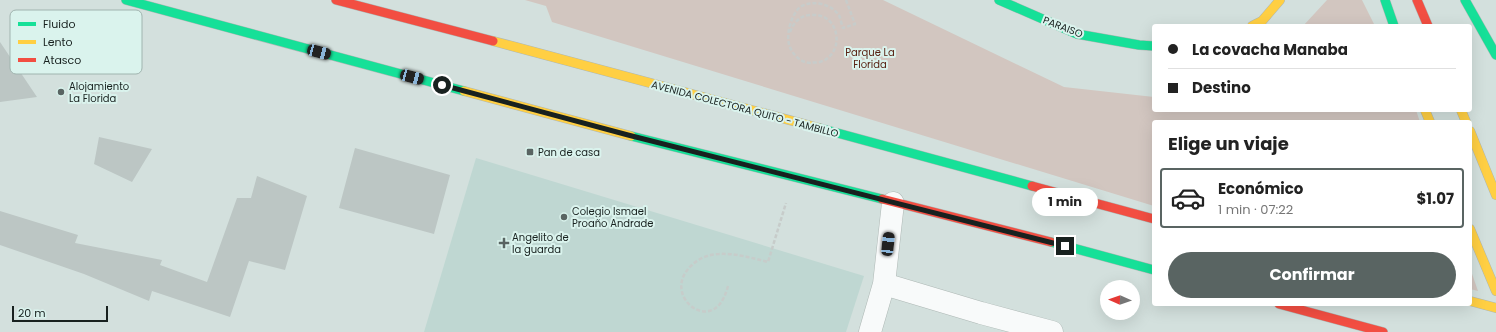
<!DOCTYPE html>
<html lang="es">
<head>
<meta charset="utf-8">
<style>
  :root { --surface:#fff; --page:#f2f2f2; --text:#222; --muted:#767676; --line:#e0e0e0; --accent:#596462 }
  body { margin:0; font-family:Poppins,sans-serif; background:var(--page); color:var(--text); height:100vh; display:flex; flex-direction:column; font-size:15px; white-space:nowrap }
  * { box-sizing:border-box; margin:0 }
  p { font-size:13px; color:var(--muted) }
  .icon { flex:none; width:22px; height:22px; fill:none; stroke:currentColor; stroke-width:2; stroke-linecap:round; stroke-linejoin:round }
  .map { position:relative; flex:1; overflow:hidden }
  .details { position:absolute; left:1152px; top:120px; width:320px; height:186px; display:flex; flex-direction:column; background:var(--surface); border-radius:4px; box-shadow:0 4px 16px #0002 }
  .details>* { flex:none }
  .hud { position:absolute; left:1152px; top:24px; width:320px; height:88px; border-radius:4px; box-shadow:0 4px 16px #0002; display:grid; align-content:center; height:88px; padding:0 16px; background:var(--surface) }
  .needle { width:26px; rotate:272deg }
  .buttons { position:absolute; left:1100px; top:280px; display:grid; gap:8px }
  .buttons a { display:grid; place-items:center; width:40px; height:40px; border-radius:50%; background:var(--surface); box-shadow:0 4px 16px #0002; font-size:20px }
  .scale { position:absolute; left:12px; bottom:10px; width:96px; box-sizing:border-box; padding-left:4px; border:2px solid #18211f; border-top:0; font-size:11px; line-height:14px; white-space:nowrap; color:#18211f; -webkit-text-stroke:3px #daf3ed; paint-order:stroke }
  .end { position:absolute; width:18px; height:18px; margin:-9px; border:5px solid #18211f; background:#fff; box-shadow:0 0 0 2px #fff }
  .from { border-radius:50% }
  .bubble { position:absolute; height:28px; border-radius:14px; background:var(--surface); box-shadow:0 4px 16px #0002; font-size:13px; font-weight:700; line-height:28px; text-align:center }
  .car { position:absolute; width:12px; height:24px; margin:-12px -6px; border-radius:5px; box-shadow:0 0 3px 1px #0007; background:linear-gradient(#222 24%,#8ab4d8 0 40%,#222 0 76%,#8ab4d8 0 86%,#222 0) }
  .hud b { display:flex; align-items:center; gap:14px; height:38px; font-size:15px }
  .hud b+b { border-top:1px solid var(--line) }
  .hud i { width:10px; height:10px; background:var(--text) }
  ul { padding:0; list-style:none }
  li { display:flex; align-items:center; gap:12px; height:60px; margin:0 8px 6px; padding:0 8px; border:2px solid transparent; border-radius:4px }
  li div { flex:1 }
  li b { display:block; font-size:15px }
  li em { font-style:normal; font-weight:700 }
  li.on { border-color:var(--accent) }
  li>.icon { width:36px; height:36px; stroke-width:1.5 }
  h2 { padding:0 16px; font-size:18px; line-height:48px }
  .primary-button { display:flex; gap:8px; margin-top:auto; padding:8px 16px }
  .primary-button a { flex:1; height:46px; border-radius:24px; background:var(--accent); color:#fff; font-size:16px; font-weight:700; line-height:46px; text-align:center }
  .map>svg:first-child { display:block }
</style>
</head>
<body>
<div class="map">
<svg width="1496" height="332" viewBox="0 0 1496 332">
  <rect width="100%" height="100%" fill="#d3e0dd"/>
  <path fill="#bfd7d2" d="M476 158 864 276 846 332H424Z"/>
  <path fill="#d2c6c0" d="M525 0H883L1064 87 1154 97V110H1416L1420 122H1154V206L552 22 546 6Z
    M1327 0H1362L1375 26H1303Z
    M1470 268 1478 291 1470 289Z"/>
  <path fill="#bcc6c4" d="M0 42 37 97 0 102Z
    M99 137 152 149 132 182 94 164Z
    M355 148 450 175 434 234 339 208Z
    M257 176 307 196 285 270 249 261 230 317 152 291 149 301 84 274 0 245V211L78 235 75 243 162 260 160 265 207 282 237 198H251Z"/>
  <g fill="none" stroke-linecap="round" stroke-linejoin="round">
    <defs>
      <path id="street" d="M884 284 981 313 1052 332
        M870 332 884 284 893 203"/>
      <path id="fast" d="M126 0 464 91
        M999 0 1077 34 1139 45 1154 46
        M1385 0 1394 26
        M1465 0 1496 55
        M819 128 1032 186
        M631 136 882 199
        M1051 242 1154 270"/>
      <path id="slow" d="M1252 26 1262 21 1280 0
        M493 41 819 128
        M464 91 631 136
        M1425 110 1430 122
        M1461 110 1466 122
        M1470 131 1496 195
        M1470 229 1496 291
        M1470 301 1496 308"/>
      <path id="jam" d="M336 0 493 41
        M1417 0 1428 26
        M1032 186 1154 219
        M882 199 1051 242
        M1279 304 1383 332"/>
    </defs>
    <use href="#street" stroke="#aeb8b5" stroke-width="23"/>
    <use href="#fast" stroke="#aeb8b5" stroke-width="10"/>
    <use href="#slow" stroke="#aeb8b5" stroke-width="10"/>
    <use href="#jam" stroke="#aeb8b5" stroke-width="10"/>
    <path stroke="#c7ccca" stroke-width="2.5" stroke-dasharray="4 2" stroke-linecap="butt" d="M790 32C794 22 800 15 812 15 840 13 846 54 820 62 817 63 813 62 811 63 801 63 793 55 790 47 785 36 791 15 800 7 812 0 829 3 838 14 841 17 841 24 843 28L855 24 846 0
      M728 286C726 293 724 299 719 305 700 326 663 291 692 265 699 258 710 254 719 254 735 253 752 258 768 262L786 203"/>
    <use href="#street" stroke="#f8fafa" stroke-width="22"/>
    <use href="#fast" stroke="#16e098" stroke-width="9"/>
    <use href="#slow" stroke="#ffcf43" stroke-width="9"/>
    <use href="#jam" stroke="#f24e42" stroke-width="9"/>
  </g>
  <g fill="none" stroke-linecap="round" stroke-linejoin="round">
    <path stroke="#18211f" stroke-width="5" d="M442 85 628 135 1065 246"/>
  </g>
  <g fill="#596462" stroke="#daf3ed" stroke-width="1.5">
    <circle cx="61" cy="92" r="4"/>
    <rect x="526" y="148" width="8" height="8" rx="2"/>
    <circle cx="564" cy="217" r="4"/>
    <path d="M502 237h4v4h4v4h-4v4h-4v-4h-4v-4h4z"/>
  </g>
  <g text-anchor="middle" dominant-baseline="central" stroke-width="4" stroke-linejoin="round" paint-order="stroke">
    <g font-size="10" fill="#18211f" stroke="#daf3ed">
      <text transform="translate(1063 27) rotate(21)">PARAISO</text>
      <text transform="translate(745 109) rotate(15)">AVENIDA COLECTORA QUITO - TAMBILLO</text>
    </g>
    <g font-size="10" fill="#592213" stroke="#daf3ed">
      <text x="870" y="52">Parque La<tspan x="870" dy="12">Florida</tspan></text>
    </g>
    <g font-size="10" fill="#18211f" stroke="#daf3ed" text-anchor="start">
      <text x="69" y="86">Alojamiento<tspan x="69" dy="12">La Florida</tspan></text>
      <text x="538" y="152">Pan de casa</text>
      <text x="572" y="211">Colegio Ismael<tspan x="572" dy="12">Proaño Andrade</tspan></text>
      <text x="512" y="237">Angelito de<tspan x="512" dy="12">la guarda</tspan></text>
    </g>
  </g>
  <rect x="10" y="10" width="132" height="64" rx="6" fill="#daf3ed" stroke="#a0b4af" stroke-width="1"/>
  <rect x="18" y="22" width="18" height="4" fill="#16e098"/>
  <rect x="18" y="40" width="18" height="4" fill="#ffcf43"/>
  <rect x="18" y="58" width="18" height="4" fill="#f24e42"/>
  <g font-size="11" fill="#18211f">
    <text x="43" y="28">Fluido</text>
    <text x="43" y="46">Lento</text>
    <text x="43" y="64">Atasco</text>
  </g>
</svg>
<div class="buttons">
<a><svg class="needle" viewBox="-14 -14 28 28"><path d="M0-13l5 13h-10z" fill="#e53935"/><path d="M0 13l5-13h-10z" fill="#767676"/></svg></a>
</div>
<div class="scale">20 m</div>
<i class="end from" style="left:442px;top:85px"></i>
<i class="end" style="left:1065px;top:246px"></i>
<div class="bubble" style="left:1032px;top:188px;width:66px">1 min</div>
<i class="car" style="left:319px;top:52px;rotate:105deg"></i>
<i class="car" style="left:412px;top:77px;rotate:105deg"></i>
<i class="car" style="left:888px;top:244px;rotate:6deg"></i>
<div class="hud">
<b><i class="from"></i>La covacha Manaba</b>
<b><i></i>Destino</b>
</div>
<section class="details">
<h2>Elige un viaje</h2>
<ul>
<li class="on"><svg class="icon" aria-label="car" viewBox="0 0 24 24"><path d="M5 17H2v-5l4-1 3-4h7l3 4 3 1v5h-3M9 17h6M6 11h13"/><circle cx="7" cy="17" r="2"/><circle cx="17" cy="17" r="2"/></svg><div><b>Económico</b><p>1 min · 07:22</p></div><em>$1.07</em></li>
</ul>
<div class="primary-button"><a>Confirmar</a></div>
</section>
</div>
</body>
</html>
